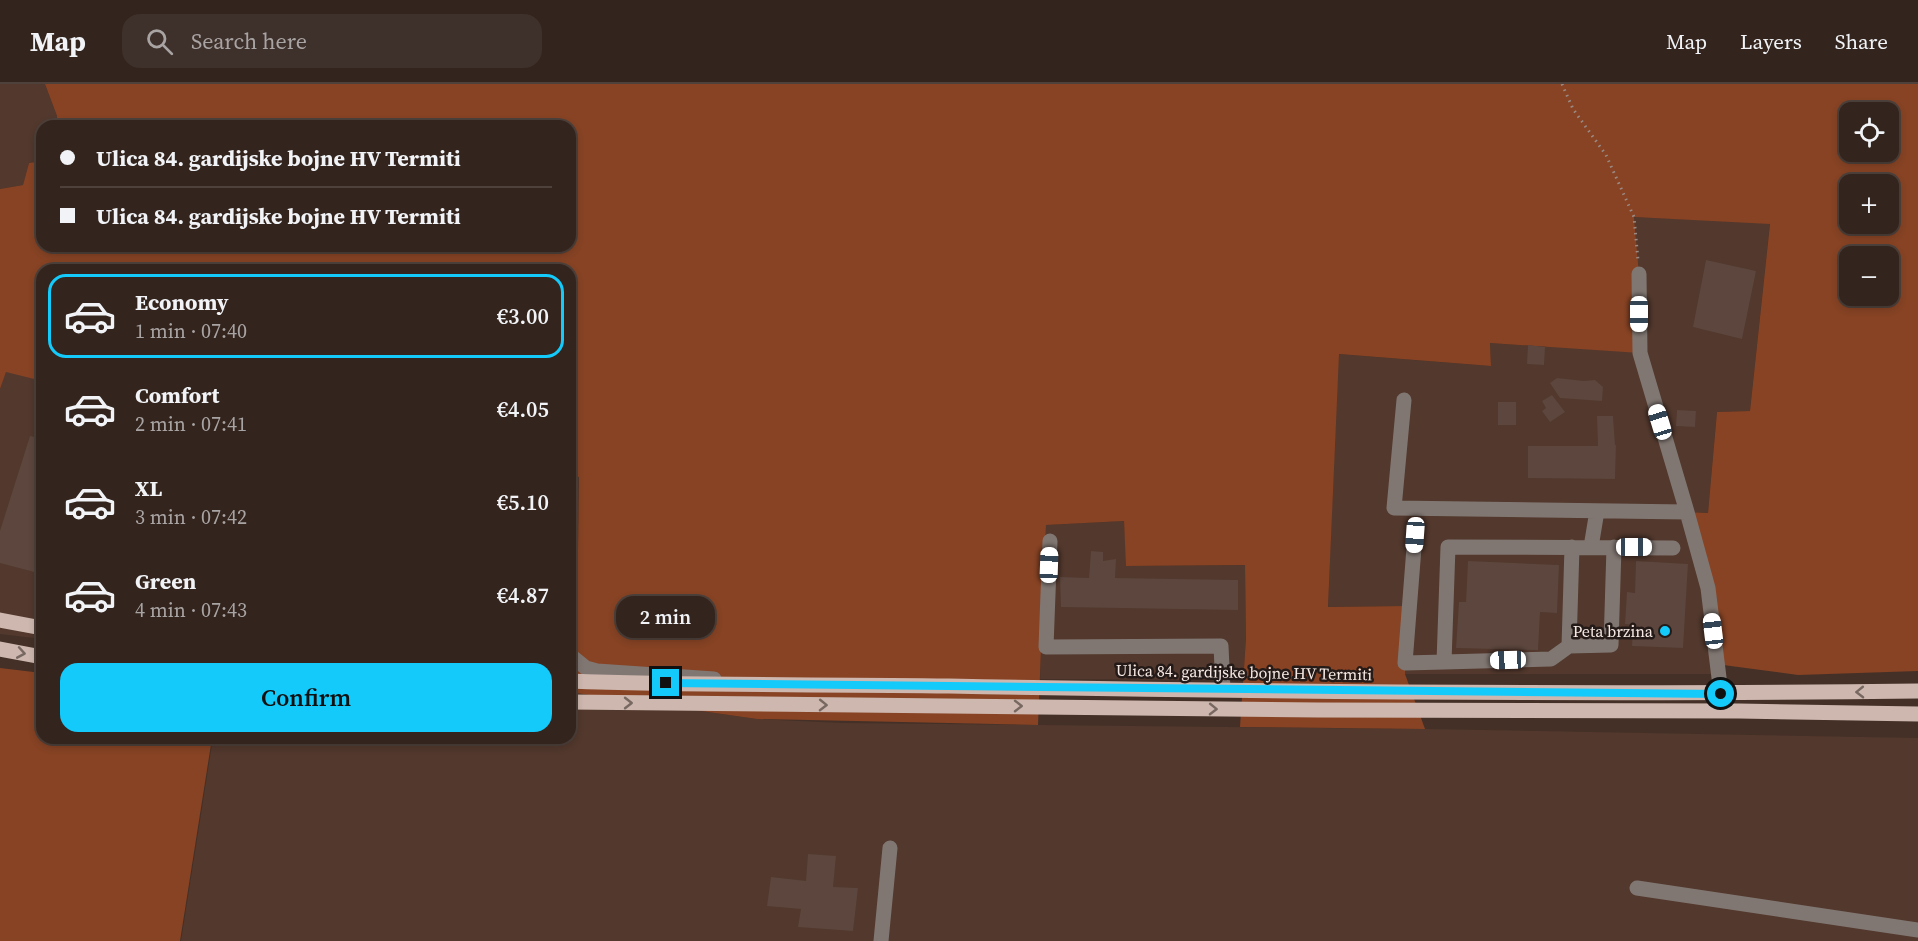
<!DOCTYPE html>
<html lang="en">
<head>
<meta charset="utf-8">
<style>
  :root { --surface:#33241d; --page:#3e302a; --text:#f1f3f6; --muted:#a9a4a4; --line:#4e413b; --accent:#14cafb }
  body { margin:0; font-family:"Source Serif 4",serif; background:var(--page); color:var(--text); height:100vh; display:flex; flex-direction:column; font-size:22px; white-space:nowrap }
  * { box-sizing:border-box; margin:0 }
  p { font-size:20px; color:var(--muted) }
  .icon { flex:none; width:33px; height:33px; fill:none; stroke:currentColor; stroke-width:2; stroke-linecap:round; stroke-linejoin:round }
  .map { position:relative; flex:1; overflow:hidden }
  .sheet { position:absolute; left:36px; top:180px; width:540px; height:480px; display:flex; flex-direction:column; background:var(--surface); border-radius:18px; box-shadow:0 3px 9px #0003,0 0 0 2px var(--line) }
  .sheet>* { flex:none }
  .hud { position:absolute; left:36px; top:36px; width:540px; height:132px; border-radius:18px; box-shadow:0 3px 9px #0003,0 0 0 2px var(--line); display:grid; align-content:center; height:132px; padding:0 24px; background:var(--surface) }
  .controls { position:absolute; left:1839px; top:18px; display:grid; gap:12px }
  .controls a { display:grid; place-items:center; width:60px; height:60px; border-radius:12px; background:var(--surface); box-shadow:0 3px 9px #0003,0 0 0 2px var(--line); font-size:30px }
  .end { position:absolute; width:27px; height:27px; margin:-14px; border:8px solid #14cafb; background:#111; box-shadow:0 0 0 3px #111 }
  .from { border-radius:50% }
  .bubble { position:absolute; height:42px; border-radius:18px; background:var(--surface); box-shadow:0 3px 9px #0003,0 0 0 2px var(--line); font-size:20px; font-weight:600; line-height:42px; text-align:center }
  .car { position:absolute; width:18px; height:36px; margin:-18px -9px; border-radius:8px; box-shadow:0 0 4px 2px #0007; background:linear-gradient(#fff 24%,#345 0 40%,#fff 0 76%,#345 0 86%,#fff 0) }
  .hud b { display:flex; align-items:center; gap:21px; height:57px; font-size:22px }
  .hud b+b { border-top:2px solid var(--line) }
  .hud i { width:15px; height:15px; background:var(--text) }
  ul { padding:10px 0 0; list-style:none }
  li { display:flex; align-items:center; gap:18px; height:84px; margin:0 12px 9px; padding:0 12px; border:3px solid transparent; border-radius:18px }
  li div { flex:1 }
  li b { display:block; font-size:22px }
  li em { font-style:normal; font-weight:600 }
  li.selected { border-color:var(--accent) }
  li>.icon { width:54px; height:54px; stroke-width:1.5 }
  .button { display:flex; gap:12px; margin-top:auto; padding:12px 24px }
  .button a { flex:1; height:69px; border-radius:18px; background:var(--accent); color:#111; font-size:24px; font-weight:600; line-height:69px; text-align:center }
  header { display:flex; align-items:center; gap:36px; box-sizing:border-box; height:84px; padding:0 30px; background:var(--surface); border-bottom:2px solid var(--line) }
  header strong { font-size:28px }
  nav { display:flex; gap:33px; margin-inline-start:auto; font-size:21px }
  .search { width:420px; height:54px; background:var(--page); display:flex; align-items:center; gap:15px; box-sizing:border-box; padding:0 21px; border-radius:18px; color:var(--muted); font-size:22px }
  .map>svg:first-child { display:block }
</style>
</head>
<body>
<header>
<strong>Map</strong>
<div class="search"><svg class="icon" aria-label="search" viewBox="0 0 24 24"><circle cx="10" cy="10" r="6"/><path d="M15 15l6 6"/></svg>Search here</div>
<nav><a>Map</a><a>Layers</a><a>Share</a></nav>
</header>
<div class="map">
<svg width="1918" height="857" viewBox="0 0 1918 857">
  <rect width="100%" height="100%" fill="#443027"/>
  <path fill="#52382d" d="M0 0H45L57 32V42H42V77L29 79 23 101 0 105Z
    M1634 133 1770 139 1750 327 1717 328 1708 429 1688 428 1719 590H1405V522L1328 523 1338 270 1491 282 1490 259 1545 263 1639 190Z
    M6 287 42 297V555L0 550V305Z
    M570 391 579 392 577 609 757 635 843 639 1425 645 1918 654V857H181L213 654H570Z
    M1124 437 1127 482 1245 481 1246 553 1243 596 1040 595 1046 441Z"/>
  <path fill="#874324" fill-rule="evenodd" d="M45 0H1918V587L1798 591 1723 581 1687 428 1708 429 1717 328 1750 327 1770 140 1634 133 1639 190 1640 269 1490 259 1491 282 1339 270 1328 523 1405 522V590L1425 645 1240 643 1246 554 1245 481 1126 482 1124 437 1046 441 1038 641 757 635 576 609 579 393 570 391V186H42V297L6 288 0 305V105L23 101 29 79 42 77V162H570V42H57V32ZM1850 28H1888V68H1850ZM1850 100H1888V140H1850ZM1850 172H1888V212H1850Z
    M0 584 42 589V654H212L180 857H0Z"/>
  <path fill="#5c463d" d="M1706 176 1756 187 1742 255 1693 243Z
    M1528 261 1545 263 1544 281 1527 280Z
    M1557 294 1584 297 1595 296 1603 303 1602 317 1560 314 1550 299Z
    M1552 311 1565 328 1550 338 1542 327 1546 324 1542 317Z
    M1498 318H1516V341H1498Z
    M1677 326 1696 327 1695 343 1676 342Z
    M1597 332H1613L1615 361H1616L1615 395 1528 394V362H1598Z
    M30 352 42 355V490L0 479V447Z
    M1091 467 1103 468V477L1116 475 1115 494 1238 496V526L1061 523 1060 493 1089 494Z
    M1468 477 1559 481 1557 529 1540 528 1538 566 1456 564 1459 518H1466Z
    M1636 477 1688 480 1683 564 1632 562 1633 541 1625 540 1627 508 1635 509Z
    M808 770 836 772 833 803 858 804 853 847 798 843 801 825 767 822 771 793 806 797Z"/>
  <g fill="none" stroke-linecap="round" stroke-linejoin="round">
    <path stroke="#9b8a83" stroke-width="3" stroke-dasharray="1.5 4.5" stroke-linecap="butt" d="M1562 0 1573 25 1606 71 1634 133 1638 176"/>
    <path stroke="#817772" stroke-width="15" d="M1639 190 1640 269 1687 428 1708 504 1721 610
      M1404 316 1394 424 1687 428
      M1415 451 1405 579 1444 578
      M1050 457 1046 563 1221 562 1223 605
      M1572 463 1569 562 1611 561 1614 463
      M1591 463 1597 427
      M1569 562 1551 575 1444 578 1448 463 1673 464
      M570 571 586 584 597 587 714 595
      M1637 804 1918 846
      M881 857 890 764"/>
    <path stroke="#cdb7ae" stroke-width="15" d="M0 536 42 544
      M0 565 42 573
      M570 597C696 602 823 600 949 602 1272 608 1595 611 1918 607
      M570 618 1319 626 1739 627 1918 630"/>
  </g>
  <defs><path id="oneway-chevron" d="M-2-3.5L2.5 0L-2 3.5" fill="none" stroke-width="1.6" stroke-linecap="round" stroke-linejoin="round" transform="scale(1.5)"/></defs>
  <g stroke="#786862">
    <use href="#oneway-chevron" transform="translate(21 569) rotate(10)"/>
    <use href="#oneway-chevron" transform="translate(1860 608) rotate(179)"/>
    <use href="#oneway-chevron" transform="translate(628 619)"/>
    <use href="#oneway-chevron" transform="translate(823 621) rotate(1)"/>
    <use href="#oneway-chevron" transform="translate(1018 622)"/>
    <use href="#oneway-chevron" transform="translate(1213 625) rotate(1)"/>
  </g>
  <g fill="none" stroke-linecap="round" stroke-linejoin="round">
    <path stroke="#14cafb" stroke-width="8" d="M666 599 1721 610"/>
  </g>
  <circle fill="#14cafb" stroke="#241a17" stroke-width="2" cx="1665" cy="547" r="6"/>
  <g text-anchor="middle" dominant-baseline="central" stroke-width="5" stroke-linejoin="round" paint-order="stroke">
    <g font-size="16" fill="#f7eae4" stroke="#241a17" text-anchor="end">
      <text x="1653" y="547">Peta brzina</text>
    </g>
    <g font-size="16" fill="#f7eae4" stroke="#241a17">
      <text transform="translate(1244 588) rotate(1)">Ulica 84. gardijske bojne HV Termiti</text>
    </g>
  </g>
</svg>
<div class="controls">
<a><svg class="icon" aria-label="locate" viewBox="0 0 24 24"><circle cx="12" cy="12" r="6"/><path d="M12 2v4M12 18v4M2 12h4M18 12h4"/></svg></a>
<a>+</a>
<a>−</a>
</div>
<i class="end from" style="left:1721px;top:610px"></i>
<i class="end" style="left:666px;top:599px"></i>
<div class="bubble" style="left:616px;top:512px;width:99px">2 min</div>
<i class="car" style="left:1639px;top:230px;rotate:180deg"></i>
<i class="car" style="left:1660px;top:338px;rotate:343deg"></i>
<i class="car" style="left:1415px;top:451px;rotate:184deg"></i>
<i class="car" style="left:1634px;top:463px;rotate:90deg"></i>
<i class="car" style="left:1049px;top:481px;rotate:2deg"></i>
<i class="car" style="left:1713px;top:547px;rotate:353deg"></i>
<i class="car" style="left:1508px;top:576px;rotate:268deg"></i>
<div class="hud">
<b><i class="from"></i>Ulica 84. gardijske bojne HV Termiti</b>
<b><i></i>Ulica 84. gardijske bojne HV Termiti</b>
</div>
<section class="sheet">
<ul>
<li class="selected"><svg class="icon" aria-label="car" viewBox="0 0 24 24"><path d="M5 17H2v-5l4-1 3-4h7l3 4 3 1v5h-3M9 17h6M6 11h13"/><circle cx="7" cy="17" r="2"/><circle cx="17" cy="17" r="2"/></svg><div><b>Economy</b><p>1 min · 07:40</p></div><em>€3.00</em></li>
<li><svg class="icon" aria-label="car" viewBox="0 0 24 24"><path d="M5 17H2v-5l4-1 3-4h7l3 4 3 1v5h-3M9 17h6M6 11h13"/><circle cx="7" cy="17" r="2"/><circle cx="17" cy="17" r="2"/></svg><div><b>Comfort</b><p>2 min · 07:41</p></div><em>€4.05</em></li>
<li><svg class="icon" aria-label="car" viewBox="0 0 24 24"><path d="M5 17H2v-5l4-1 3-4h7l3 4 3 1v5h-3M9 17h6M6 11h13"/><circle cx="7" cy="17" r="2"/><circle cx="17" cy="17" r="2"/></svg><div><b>XL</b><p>3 min · 07:42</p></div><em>€5.10</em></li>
<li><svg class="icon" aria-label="car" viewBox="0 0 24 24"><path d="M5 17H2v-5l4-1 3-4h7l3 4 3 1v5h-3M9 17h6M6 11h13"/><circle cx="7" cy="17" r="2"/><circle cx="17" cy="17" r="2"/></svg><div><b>Green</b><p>4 min · 07:43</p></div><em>€4.87</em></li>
</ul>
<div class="button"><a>Confirm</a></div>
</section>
</div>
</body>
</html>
